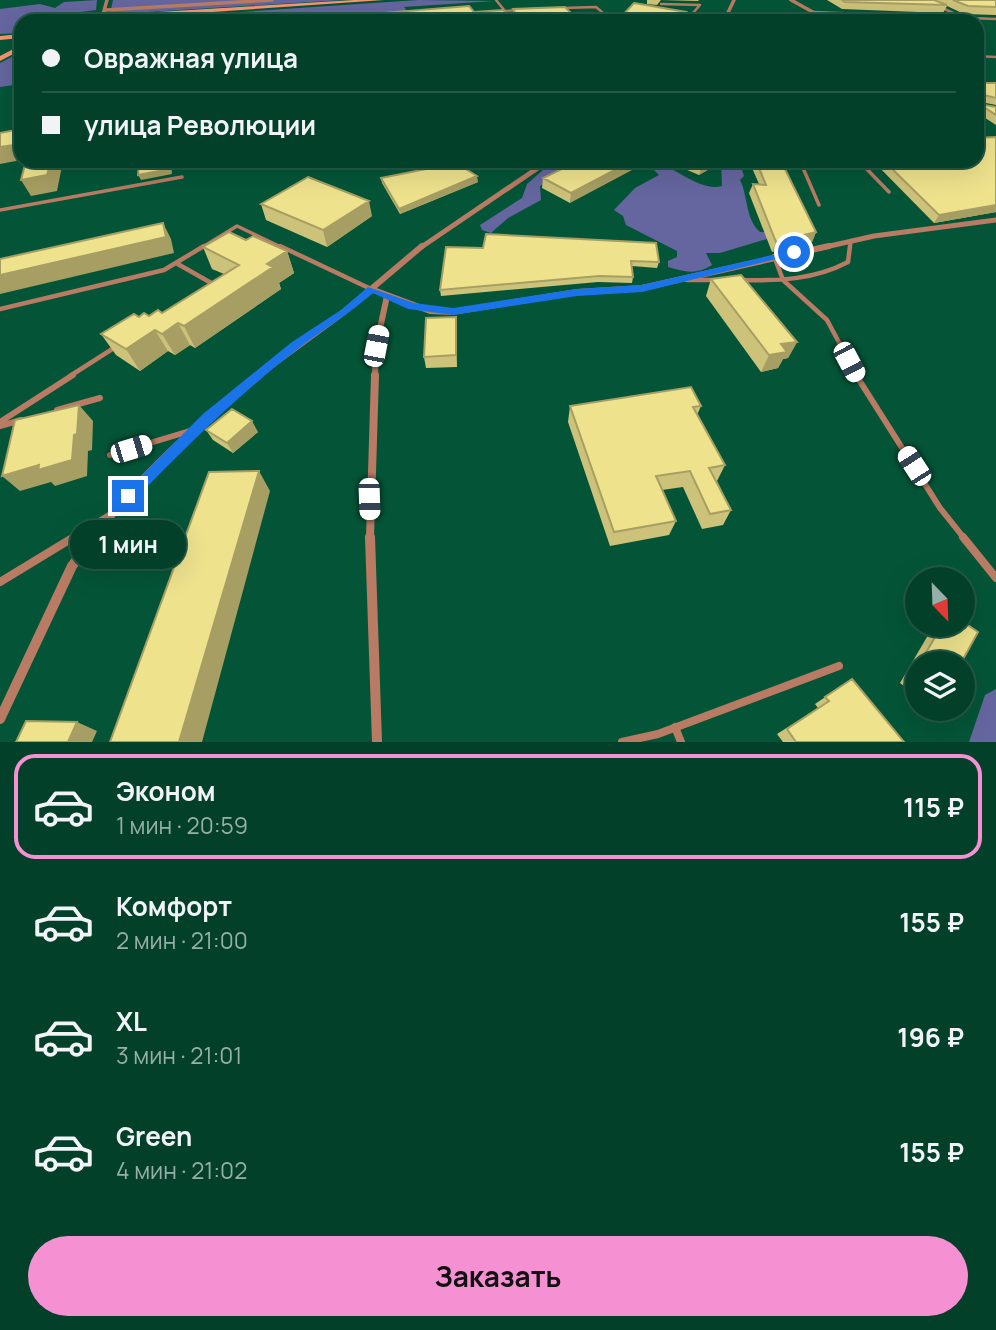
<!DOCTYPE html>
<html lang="ru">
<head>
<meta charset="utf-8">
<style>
  :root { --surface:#03402a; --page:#114b36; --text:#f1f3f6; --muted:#97afa8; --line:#245947; --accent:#f591d2 }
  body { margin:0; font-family:Manrope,sans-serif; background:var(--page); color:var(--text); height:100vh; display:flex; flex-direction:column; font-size:26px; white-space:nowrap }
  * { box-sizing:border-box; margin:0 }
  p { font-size:23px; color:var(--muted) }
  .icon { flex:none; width:38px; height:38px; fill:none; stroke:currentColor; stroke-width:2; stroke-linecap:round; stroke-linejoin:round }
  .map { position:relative; height:742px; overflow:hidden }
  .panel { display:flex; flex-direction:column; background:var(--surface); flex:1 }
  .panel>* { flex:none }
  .top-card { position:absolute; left:14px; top:14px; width:970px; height:154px; border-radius:21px; box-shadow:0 7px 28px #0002,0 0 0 2px var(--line); display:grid; align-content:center; height:154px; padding:0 28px; background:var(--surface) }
  .needle { width:46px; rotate:157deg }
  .fabs { position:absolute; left:905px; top:567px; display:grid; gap:14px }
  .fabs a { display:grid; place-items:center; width:70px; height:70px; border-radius:50%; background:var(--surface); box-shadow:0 7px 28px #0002,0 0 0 2px var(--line); font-size:35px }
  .end { position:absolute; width:32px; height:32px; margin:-16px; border:9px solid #1a73e8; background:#fff; box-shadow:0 0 0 4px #fff }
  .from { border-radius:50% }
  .bubble { position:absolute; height:49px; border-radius:24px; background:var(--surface); box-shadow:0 7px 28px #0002,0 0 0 2px var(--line); font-size:23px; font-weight:700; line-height:49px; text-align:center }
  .car { position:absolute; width:21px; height:42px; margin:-21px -10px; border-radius:9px; box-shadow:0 0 5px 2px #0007; background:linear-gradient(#fff 24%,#345 0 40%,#fff 0 76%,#345 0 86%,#fff 0) }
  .top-card b { display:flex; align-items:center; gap:24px; height:66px; font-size:26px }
  .top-card b+b { border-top:2px solid var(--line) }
  .top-card i { width:18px; height:18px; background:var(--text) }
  ul { padding:12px 0 0; list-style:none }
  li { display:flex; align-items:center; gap:21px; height:105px; margin:0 14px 10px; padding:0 14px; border:4px solid transparent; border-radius:21px }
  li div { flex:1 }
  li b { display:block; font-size:26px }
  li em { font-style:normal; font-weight:700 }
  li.current { border-color:var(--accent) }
  li>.icon { width:63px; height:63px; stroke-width:1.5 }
  .button { display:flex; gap:14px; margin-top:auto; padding:14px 28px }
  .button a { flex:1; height:80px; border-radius:42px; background:var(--accent); color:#111; font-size:28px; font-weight:700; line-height:80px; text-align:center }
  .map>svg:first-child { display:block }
</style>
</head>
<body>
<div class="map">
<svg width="996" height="742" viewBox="0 0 996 742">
  <rect width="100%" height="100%" fill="#045538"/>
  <path fill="#65669f" d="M97 0 96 10 81 12 61 21H21V33L0 34V9L40 4 55 8 64 2Z
    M113 0H343L116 14 110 13Z
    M419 0 494 1 404 7 407 11 349 21H105Z
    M21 52V84L0 87V63Z
    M626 161C635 161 645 160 654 162 676 167 700 192 722 186L721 161H739L744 176 740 180C748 195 745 219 760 232L787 233 720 253H706L712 265C696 275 685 272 668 267V261L677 257V251L626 225 623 216 614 210 635 188 659 175 654 170Z
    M568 163 575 166 540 186 541 200 508 218 491 233 482 230 480 225 522 198 527 184 543 170Z
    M996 689V742H969L985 695Z"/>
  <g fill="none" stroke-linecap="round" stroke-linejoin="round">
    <path stroke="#b97b63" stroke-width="2.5" d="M496 0 513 21
      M661 4 700 5 692 14 679 12
      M940 7 960 16
      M529 9 596 7 602 12 593 21
      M505 11 519 10
      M813 12 996 19
      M976 56 996 57"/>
    <path stroke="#b97b63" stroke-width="3.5" d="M800 161 819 205
      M859 161 889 192
      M0 210 182 177
      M201 248 237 226 283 248
      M850 248 851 241"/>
    <path stroke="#b97b63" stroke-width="4.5" d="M280 246 371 289
      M774 256 783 280 827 320 857 376
      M176 263 213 284
      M687 280H716
      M740 280C778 281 814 280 848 262L850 246
      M0 309 164 270 204 246
      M70 376 117 346"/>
    <path stroke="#b97b63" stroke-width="6" d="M856 375 940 508 964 538
      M57 410 100 398
      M0 422 73 375
      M0 426 21 420
      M110 455 193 430
      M71 538 109 515"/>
    <path stroke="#b97b63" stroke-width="8" d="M963 537 996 578
      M0 582 74 537
      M675 727 681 742
      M622 742 658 734 839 666"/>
    <path stroke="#b97b63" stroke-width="3.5" d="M791 0 829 21
      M106 10 272 0
      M102 18 107 0
      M724 21 734 0"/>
    <path stroke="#b97b63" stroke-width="5" d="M420 248 548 161
      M821 248 874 236 996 220"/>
    <path stroke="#b97b63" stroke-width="6" d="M371 289 430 311 452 312 577 292 642 288 829 246
      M257 376 344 312 422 246
      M375 376 376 347 387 296"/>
    <path stroke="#b97b63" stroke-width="8" d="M93 538C139 477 199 423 259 375
      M370 538 375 375"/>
    <path stroke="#b97b63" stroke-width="10" d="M370 537 377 742
      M0 719 72 566 94 537"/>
    <path fill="#f79670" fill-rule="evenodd" d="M354 0H384L82 21 124 14Z
      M21 34V38L0 40V36Z
      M21 45V50L0 61V56Z"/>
  </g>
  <path fill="#cdc279" d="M647 0H699L698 1 661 0 657 5 647 4Z
    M827 0H996V15L964 14 947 6 943 13 842 9Z
    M513 9 579 21H358L357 15 513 19 515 18 513 15Z
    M976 83H996V105L976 101Z
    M979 104 996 107V125L976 112V108Z
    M996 137V212L934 223 873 161H976Z
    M578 161 570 203 542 188 543 178Z
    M666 161H723L699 175Z
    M749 161H781L816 232 812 242 772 252 749 193 753 184H759Z
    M381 178 478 182 400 214 382 183Z
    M261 204 372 216 327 247 266 220Z
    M246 240 287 251 294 273 279 283 281 289 195 348 190 345 175 355 168 351 140 371 116 355 101 334 139 317 162 313 224 274 212 269 203 247Z
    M446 247 659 262 657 268 632 266 633 277 632 283 598 282 441 296 440 290Z
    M711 279 797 342 788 358 783 359 778 368 761 372 706 296Z
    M456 317 457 367 426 368 424 357Z
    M570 406H701L697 415 725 465 717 481 731 510 723 525 702 529 683 487 662 490 676 521 669 535 610 546 568 422Z
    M206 430 258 432 233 453 213 440Z
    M934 625H962L961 663H917V696L900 683Z
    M852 679 904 742H783L777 734 818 708 815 704Z"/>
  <path fill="#a79e63" d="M686 12 684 17 681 21H677Z
    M21 144V160L0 164V147Z
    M51 161H63L57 191 31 196 21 180Z
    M169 161H171L172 174 141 180 138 175Z
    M208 161H250L201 170 198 163Z
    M632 161H649L570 203 571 193Z
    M708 161H723L699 175 702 165Z
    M477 176 478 182 400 214 399 209Z
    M369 201 372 216 327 247 323 230Z
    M996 205V212L934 223 939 215Z
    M163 223 171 239 174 253 0 294V275Z
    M816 232 812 242 772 252 776 242Z
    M287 251 294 273 279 283 281 289 195 348 184 326 267 264Z
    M178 323 190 345 175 355 162 334Z
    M155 330 168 351 140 371 126 349Z
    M797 342 788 358 783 359 778 368 761 372 769 355 781 344Z
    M79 405 93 421 92 450 88 451 87 476 55 486 51 482 20 491 2 476 74 435Z
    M252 421 258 432 233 453 227 443Z
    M259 471 270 491 202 742H179Z
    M77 722 97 731 92 742H68Z"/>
  <path fill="#eee28d" stroke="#a79e63" stroke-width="2" d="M842 0H934L947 5 845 2Z
    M953 0H996V7L968 6Z
    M634 3 686 12 677 21H605L608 17 620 18Z
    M469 6 474 12 503 10 513 19 517 16 513 9 565 7 579 21H361L357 15Z
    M170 17 167 21H148L150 18Z
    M976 83H996V98L980 94 976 96Z
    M979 104 996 107V115Z
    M21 129V144L0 147V133Z
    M996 137V205L939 215 884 161H976V138Z
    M26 161H51L47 175 21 180Z
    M139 161H169L170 169 138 175Z
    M578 161H632L571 193 543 178Z
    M693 161H708L702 165Z
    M756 161H781L816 232 776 242 753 184 766 185Z
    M456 163 477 176 399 209 381 178Z
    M308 177 369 201 323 230 261 204Z
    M163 223 166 237 0 275V259Z
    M229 232 246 240 253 236 287 251 267 264 273 267 184 326 178 323 162 334 155 330 126 349 101 334 134 314 139 317 144 313 149 316 158 310 162 313 239 265 203 247Z
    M486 234 656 243 659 262 631 261 633 277 599 276 440 290 446 247 483 248Z
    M741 275 797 342 781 344 787 352 769 355 711 279Z
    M456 317V355L424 357 426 318Z
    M691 387 701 406 693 407 725 465 709 468 731 510 710 514 690 471 656 476 676 521 614 532 570 406Z
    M79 405 77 434 74 435 72 460 38 470 39 465 2 476 15 420Z
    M232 409 252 421 227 443 206 430Z
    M259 471 179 742H110L209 472Z
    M962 621 978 632 961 663H920L942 625H962Z
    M917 669V678L913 675Z
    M852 679 904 742H796L787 729 829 701 825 697Z
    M26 721 77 722 68 742H16Z"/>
  <path fill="#1a73e8" d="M794 250 797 254 642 292 577 296 453 315 408 309 373 293C349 314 324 329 299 348 239 394 186 447 133 501L128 502 121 496 203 414 292 342 341 310 368 287 414 303 453 308 577 289 642 285Z"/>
</svg>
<div class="fabs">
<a><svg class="needle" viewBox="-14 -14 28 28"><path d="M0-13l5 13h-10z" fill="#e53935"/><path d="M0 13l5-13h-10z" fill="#97afa8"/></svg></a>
<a><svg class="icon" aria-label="layers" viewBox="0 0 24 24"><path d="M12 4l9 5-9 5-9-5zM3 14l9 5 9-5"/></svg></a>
</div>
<i class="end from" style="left:794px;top:252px"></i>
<i class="end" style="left:128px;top:496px"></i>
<div class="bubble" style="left:70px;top:520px;width:116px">1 мин</div>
<i class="car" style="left:376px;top:346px;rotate:11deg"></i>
<i class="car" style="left:849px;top:362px;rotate:152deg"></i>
<i class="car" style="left:131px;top:449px;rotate:73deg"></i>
<i class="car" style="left:914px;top:466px;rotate:327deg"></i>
<i class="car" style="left:369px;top:499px;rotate:178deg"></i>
<div class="top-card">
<b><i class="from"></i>Овражная улица</b>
<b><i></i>улица Революции</b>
</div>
</div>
<section class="panel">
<ul>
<li class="current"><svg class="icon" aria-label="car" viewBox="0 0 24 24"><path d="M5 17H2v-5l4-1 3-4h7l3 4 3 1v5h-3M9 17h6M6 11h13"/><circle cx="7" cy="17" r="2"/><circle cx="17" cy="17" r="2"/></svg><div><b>Эконом</b><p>1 мин · 20:59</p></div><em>115 ₽</em></li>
<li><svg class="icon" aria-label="car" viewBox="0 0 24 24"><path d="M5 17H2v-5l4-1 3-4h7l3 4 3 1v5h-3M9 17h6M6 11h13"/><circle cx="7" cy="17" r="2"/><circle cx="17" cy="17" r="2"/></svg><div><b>Комфорт</b><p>2 мин · 21:00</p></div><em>155 ₽</em></li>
<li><svg class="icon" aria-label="car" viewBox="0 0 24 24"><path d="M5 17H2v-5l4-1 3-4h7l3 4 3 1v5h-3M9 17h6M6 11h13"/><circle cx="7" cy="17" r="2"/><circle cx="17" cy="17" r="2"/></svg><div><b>XL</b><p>3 мин · 21:01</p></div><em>196 ₽</em></li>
<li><svg class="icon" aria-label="car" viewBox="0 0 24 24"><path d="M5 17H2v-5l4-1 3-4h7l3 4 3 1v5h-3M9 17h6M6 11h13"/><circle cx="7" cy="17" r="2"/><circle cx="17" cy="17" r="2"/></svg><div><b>Green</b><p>4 мин · 21:02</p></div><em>155 ₽</em></li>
</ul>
<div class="button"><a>Заказать</a></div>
</section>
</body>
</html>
